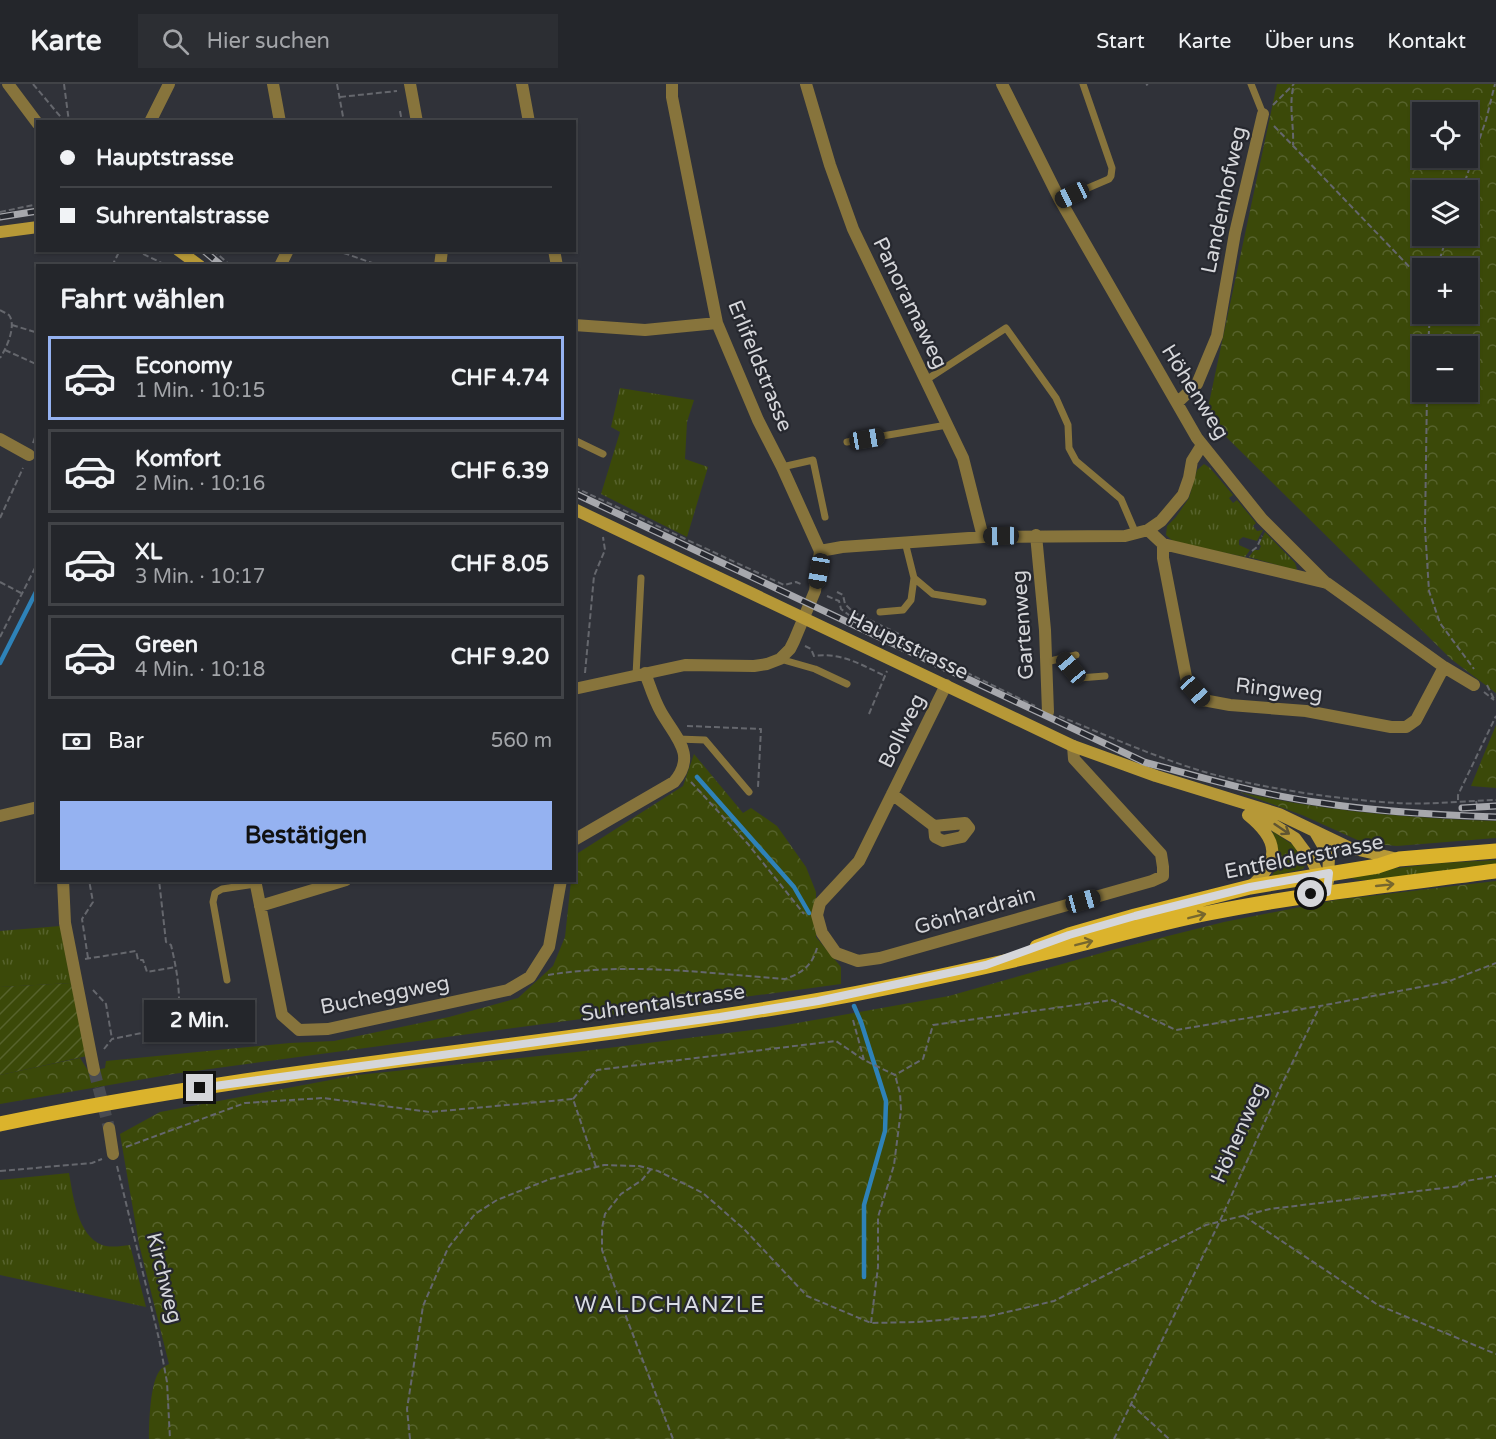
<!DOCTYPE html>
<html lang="de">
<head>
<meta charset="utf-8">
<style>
  :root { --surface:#24262b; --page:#2c2e33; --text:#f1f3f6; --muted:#a3a5a9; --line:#414347; --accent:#95b2f1 }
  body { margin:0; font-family:"Varela Round",sans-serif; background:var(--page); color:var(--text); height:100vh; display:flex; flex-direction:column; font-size:22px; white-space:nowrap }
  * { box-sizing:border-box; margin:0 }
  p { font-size:20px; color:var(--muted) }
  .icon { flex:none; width:33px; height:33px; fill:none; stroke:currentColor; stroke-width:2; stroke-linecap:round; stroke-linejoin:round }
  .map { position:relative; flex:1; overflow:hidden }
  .side { position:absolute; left:36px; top:180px; width:540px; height:618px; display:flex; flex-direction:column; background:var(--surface); border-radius:0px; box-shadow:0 2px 4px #0004,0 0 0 2px var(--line) }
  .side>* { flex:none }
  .guide { position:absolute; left:36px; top:36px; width:540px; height:132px; border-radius:0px; box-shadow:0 2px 4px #0004,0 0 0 2px var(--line); display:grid; align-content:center; height:132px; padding:0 24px; background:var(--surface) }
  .controls { position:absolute; left:1412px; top:18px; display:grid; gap:12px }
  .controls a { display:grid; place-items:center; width:66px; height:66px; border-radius:0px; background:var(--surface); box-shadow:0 2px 4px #0004,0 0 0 2px var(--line); font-size:30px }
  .end { position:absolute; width:27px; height:27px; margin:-14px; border:8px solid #d5d6da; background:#111; box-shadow:0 0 0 3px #111 }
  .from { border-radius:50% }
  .bubble { position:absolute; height:42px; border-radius:0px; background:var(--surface); box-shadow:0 2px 4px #0004,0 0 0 2px var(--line); font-size:20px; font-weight:700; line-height:42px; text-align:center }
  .car { position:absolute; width:18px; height:36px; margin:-18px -9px; border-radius:8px; box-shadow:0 0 4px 2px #0007; background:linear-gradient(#222 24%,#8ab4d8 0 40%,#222 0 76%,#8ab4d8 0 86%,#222 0) }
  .guide b { display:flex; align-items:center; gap:21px; height:57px; font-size:22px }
  .guide b+b { border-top:2px solid var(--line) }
  .guide i { width:15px; height:15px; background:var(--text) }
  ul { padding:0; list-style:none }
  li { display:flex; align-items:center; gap:18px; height:84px; margin:0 12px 9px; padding:0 12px; border:3px solid var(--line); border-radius:0px }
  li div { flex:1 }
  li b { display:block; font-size:22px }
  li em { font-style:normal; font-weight:700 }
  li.on { border-color:var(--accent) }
  li>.icon { width:54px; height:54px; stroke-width:1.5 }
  h2 { padding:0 24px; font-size:27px; line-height:72px }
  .pay { display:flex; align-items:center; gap:15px; height:66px; padding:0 24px; font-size:22px }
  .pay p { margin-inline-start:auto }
  .action { display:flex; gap:12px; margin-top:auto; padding:12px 24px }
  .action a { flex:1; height:69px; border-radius:0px; background:var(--accent); color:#111; font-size:24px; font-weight:700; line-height:69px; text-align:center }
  header { display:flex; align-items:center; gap:36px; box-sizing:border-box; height:84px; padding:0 30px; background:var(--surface); border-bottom:2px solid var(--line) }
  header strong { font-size:28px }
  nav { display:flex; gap:33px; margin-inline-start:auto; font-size:21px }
  .search { width:420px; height:54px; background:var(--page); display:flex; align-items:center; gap:15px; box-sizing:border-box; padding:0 21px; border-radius:0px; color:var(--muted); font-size:22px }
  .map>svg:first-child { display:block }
</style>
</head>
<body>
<header>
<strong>Karte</strong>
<div class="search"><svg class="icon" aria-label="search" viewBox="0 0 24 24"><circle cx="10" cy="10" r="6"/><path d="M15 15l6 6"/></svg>Hier suchen</div>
<nav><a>Start</a><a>Karte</a><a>Über uns</a><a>Kontakt</a></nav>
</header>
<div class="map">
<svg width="1496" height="1355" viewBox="0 0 1496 1355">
  <defs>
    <pattern id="grass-tufts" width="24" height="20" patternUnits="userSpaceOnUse" patternTransform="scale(1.5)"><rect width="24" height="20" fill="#3b4909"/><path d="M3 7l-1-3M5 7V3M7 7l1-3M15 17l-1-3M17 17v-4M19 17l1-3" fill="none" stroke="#56622c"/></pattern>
    <pattern id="forest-crowns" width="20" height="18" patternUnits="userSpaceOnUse" patternTransform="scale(1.5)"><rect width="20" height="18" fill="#3b4909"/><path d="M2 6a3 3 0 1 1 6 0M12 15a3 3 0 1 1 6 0" fill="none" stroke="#56622c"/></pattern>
    <pattern id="garden-furrows" width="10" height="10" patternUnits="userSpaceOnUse" patternTransform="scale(1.5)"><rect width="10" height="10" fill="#3b4909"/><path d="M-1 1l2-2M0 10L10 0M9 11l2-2" fill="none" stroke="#56622c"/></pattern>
  </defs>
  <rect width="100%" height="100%" fill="#303239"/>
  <path fill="url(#grass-tufts)" d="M620 304 694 316 687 338 685 375 708 383 687 453 601 410 620 348 611 343Z
    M1204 380 1210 384 1233 411 1229 414 1233 419 1237 416 1256 439 1253 442 1257 447 1263 446 1257 457 1243 453 1239 456V461L1250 466 1245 473 1174 458 1166 451 1167 442 1176 433 1189 414 1197 386Z
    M1265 448 1295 479 1297 485 1295 486 1249 473 1254 466H1259L1261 462 1259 460Z
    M1272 747 1293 761 1306 780 1303 785 1272 792C1280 775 1280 765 1272 747Z
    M1496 776V781L1375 796H1360L1335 791 1442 779Z
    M60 842 71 899 0 903V847Z
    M69 1089C73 1111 77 1151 102 1161 111 1164 121 1162 130 1161L146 1223 0 1191V1096Z"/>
  <path fill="url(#forest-crowns)" fill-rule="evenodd" d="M1277 0H1496V609L1451 575 1206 333ZM1422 28H1467V74H1422ZM1422 106H1467V152H1422ZM1422 184H1467V230H1422ZM1422 262H1467V308H1422Z
    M1496 641V704L1471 702Z
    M694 670 743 729 751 724 777 742 806 783 816 808V853L841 883V900L173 990 0 1020V991L80 974 89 988 105 984 106 977 290 959 334 957 449 933 518 914 553 882 565 853 571 797 574 796 575 771 683 702Z
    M1239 708C1324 727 1409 734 1496 737V754L1397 762 1364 759 1302 731Z
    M1496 797V1355H149C149 1339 150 1296 161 1285 163 1283 166 1282 169 1280L139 1160 120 1050 160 1028 357 991 576 968 775 943 949 912 1112 866 1224 838 1336 816Z"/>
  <path fill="url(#garden-furrows)" d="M71 899 87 972 0 991V903Z"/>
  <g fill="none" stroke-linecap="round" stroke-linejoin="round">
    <path stroke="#2e82b8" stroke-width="4.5" d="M0 579 38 504
      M697 693 794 803 809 829
      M854 922 861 938 886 1017 885 1047 864 1121V1193"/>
    <path stroke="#494b51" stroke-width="12" stroke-dasharray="12 6" stroke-linecap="butt" d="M94 986 109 1044"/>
    <path stroke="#65676d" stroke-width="2" stroke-dasharray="6 3" stroke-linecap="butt" d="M33 0 65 38
      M64 0 69 38
      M337 0 344 38
      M1146 1 1148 0
      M1293 4C1289 24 1294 41 1293 61
      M340 13 397 7
      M1273 21 1294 0
      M400 27 402 38
      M1274 42 1422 196
      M1462 106 1486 36 1495 0
      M0 128 38 120
      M135 166 168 182
      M213 166 231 182
      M335 166 381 182
      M365 166H374
      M112 182 120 166
      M1437 184 1447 152
      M0 226C3 228 6 229 9 231 17 242 6 265 0 274
      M12 241 38 249
      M1428 262 1430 230
      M5 266 38 281
      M1427 308 1425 444 1429 507 1440 539 1474 585
      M33 359 38 345
      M574 403 784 501 796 498 803 501
      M0 434 23 384
      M1252 467 1257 463 1262 452
      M0 498 21 509
      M837 508 843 511 845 520 853 528 899 550V556
      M827 512 839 517 841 525 849 531 1035 622
      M0 553 38 478
      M805 562 811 565 814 572C841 568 862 581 885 592
      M585 589 594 492 605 466 603 453
      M1487 601 1495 617
      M1484 608 1494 616
      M869 630 887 587
      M1059 632C1108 652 1157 674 1208 689 1266 705 1336 715 1396 719 1429 721 1463 717 1496 716
      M687 642 761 645 758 703
      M691 698 748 760 804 830
      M1458 716V711L1496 632
      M1476 717 1478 726
      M76 798 85 796
      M88 874 82 835 93 818 89 796
      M85 875 136 867 138 876H143L147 888 176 883
      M548 891C626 878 707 889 785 895 802 889 812 882 817 864
      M93 906 106 920 112 955
      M853 936 864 976
      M104 965 112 955 161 945 178 935C181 910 177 886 171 861L166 858 159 796
      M573 1015 597 986 836 957 864 976 895 991 923 975 933 941 1112 916 1176 946 1320 922
      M126 1063 245 1019 323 1014 430 1028 573 1015 596 1083
      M117 1082 159 1255 167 1298 170 1355
      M651 1085 642 1096 621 1110 605 1130 602 1144V1166L617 1209 673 1355
      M0 1087 92 1079 102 1075
      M1244 1132 1378 1221 1496 1270
      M871 1239 878 1183V1133L894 1081 901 1026 900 1009 895 991
      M1131 1320 1169 1355
      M410 1355 407 1325 423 1222 448 1164 475 1130 497 1116 550 1095 604 1081 639 1082 658 1087 703 1109 744 1145 807 1212 871 1239 916 1238 990 1232 1054 1217 1206 1141 1270 1125 1460 1102 1466 1097 1496 1092
      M1114 1355 1219 1139 1281 1002 1320 922 1447 898 1496 879"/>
    <path stroke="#87743c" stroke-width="7" d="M1251 0 1263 30
      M1060 116 1109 95 1111 92 1112 84 1083 0
      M926 296 1006 244 1056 314 1068 341 1069 364 1076 377 1121 415 1136 450
      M574 356 603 370
      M847 358 947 341
      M782 383 813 376 825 433
      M905 458 914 494 933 510 983 518
      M880 528 903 526 911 516 914 494
      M1063 574 1079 594 1105 592
      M780 575 815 585 847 600
      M1046 578 1076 571
      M636 591 641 494
      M678 655 705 656 749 708
      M227 896 213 818 215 809 222 805 255 800"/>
    <path stroke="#87743c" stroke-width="12" d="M8 0 38 40
      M273 0 280 38
      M410 0 417 38
      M522 0 529 38
      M806 0 830 81 853 145 963 374 983 453
      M1002 0 1060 116 1197 354 1262 435 1326 499
      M150 38 169 0
      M554 166 557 182
      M280 182 288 166
      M440 182 442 166
      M574 241 645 246 717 239
      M1177 319 1197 300 1217 252 1235 149 1263 30
      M0 355 29 371
      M1148 446 1161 437 1183 411 1189 394 1192 377 1202 361
      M1036 451 1045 546 1048 628
      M1163 460V474L1187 598 1203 616 1230 621 1306 627 1391 643H1406L1416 636 1444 583
      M820 467 842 463 983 453 1125 452 1148 446 1163 460 1327 499 1444 583 1474 601
      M946 601 859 777 820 819 817 831 822 849 836 869 858 877 880 874 1152 797 1163 792V783L1161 770 1074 675 1073 662
      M574 605 685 581 754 582 767 580 780 575 790 565 794 557 815 507 820 467 782 383 758 336 717 239 672 13V0
      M892 710 934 742 965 739 969 744 962 753 943 757 935 753 934 742
      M0 732 38 723
      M574 756 674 698C697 671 676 654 661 628 654 616 650 602 645 589
      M63 796 65 839 94 986
      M255 796 282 931 299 946 328 945 508 906 530 893 549 863 561 796
      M260 822 346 796
      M109 1044 113 1070"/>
    <path stroke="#b69837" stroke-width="12" d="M0 148 38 143
      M178 166 200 182
      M574 425 1073 662 1156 692 1279 730 1350 764 1398 775
      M1251 727 1295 754 1312 777 1327 808
      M1248 731C1279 756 1281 777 1250 803
      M1315 748 1329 772 1328 797"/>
    <path stroke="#dbb32c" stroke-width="15" d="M1037 863 1069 851 1135 832 1250 803 1378 782 1399 775 1496 767
      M0 1040C269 983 544 964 815 917 897 903 980 884 1061 865 1110 853 1159 839 1209 829 1304 810 1400 800 1496 787"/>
    <defs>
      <path id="rail" d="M0 133 38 127
        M203 166 222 182
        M574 409 1144 678C1203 694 1262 711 1322 719 1380 728 1438 731 1496 733
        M1462 724 1496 722"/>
    </defs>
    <use href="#rail" stroke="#a7a8ad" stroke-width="7"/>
    <use href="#rail" stroke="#26282f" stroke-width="4.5" stroke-dasharray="14" stroke-linecap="butt"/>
  </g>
  <defs><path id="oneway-shaft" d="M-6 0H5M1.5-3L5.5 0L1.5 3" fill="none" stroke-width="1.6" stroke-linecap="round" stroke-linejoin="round" transform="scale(1.5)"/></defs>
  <use stroke="#605532" href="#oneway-shaft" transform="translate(1282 745) rotate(34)"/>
  <g stroke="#77672e">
    <use href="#oneway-shaft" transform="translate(1385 801) rotate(-6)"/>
    <use href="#oneway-shaft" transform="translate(1197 832) rotate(-14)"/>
    <use href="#oneway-shaft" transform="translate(1084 859) rotate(-14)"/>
  </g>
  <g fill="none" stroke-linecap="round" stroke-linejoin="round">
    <path stroke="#d5d6da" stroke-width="8" d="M200 1004 720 933 818 917 986 881 1069 851 1135 832 1250 803 1329 789 1327 808 1311 810"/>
  </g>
  <g text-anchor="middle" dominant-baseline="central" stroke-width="4.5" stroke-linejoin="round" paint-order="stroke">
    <g font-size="21" fill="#d5d6da" stroke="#26282f">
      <text transform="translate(1224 116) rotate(-78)">Landenhofweg</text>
      <text transform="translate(910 219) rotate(64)">Panoramaweg</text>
      <text transform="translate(760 282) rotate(68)">Erlifeldstrasse</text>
      <text transform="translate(1195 308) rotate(58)">Höhenweg</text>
      <text transform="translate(1023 541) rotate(-94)">Gartenweg</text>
      <text transform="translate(908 561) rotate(26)">Hauptstrasse</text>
      <text transform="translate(1279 606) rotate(6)">Ringweg</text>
      <text transform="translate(902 647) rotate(-64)">Bollweg</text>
      <text transform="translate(1304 773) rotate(-11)">Entfelderstrasse</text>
      <text transform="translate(975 827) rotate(-16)">Gönhardrain</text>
      <text transform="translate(385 911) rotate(-11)">Bucheggweg</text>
      <text transform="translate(663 919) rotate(-8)">Suhrentalstrasse</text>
      <text transform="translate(1239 1049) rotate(-66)">Höhenweg</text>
      <text transform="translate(164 1194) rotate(76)">Kirchweg</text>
    </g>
    <g font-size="22" letter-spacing="1.5" fill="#d9dce4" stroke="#26282f">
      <text x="670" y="1221">WALDCHANZLE</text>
    </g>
  </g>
</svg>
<div class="controls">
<a><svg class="icon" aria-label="locate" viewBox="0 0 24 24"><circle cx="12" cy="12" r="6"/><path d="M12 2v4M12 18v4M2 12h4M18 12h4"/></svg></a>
<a><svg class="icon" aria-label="layers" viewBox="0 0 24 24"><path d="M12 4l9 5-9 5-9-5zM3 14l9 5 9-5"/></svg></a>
<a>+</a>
<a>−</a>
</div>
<i class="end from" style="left:1311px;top:810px"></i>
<i class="end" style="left:200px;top:1004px"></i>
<div class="bubble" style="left:144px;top:916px;width:111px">2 Min.</div>
<i class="car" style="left:1072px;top:111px;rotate:245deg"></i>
<i class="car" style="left:867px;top:355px;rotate:80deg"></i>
<i class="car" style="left:1001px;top:452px;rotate:269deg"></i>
<i class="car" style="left:819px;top:487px;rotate:190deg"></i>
<i class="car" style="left:1071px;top:584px;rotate:320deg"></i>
<i class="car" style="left:1195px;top:607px;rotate:138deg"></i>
<i class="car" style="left:1083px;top:817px;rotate:74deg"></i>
<div class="guide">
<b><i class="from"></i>Hauptstrasse</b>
<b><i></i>Suhrentalstrasse</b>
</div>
<section class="side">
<h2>Fahrt wählen</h2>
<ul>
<li class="on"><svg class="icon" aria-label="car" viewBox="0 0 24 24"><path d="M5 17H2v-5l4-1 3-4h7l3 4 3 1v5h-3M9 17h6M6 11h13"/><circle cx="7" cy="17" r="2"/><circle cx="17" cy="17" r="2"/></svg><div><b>Economy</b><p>1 Min. · 10:15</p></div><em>CHF 4.74</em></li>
<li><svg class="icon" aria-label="car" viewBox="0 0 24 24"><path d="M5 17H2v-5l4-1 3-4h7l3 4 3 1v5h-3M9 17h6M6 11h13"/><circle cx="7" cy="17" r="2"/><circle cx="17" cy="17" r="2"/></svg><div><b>Komfort</b><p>2 Min. · 10:16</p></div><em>CHF 6.39</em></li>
<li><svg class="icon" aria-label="car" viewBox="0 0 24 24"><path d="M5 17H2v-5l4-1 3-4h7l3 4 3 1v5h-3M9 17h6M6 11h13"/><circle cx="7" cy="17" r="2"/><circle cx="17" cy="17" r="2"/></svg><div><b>XL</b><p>3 Min. · 10:17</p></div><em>CHF 8.05</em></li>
<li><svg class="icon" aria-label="car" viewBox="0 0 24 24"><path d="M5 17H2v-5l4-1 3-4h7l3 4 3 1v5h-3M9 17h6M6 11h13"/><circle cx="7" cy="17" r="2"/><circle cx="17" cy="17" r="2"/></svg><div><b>Green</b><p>4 Min. · 10:18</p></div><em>CHF 9.20</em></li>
</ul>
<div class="pay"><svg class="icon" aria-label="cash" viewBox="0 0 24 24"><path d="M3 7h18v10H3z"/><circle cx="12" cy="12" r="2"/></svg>Bar<p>560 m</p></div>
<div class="action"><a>Bestätigen</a></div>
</section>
</div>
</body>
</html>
